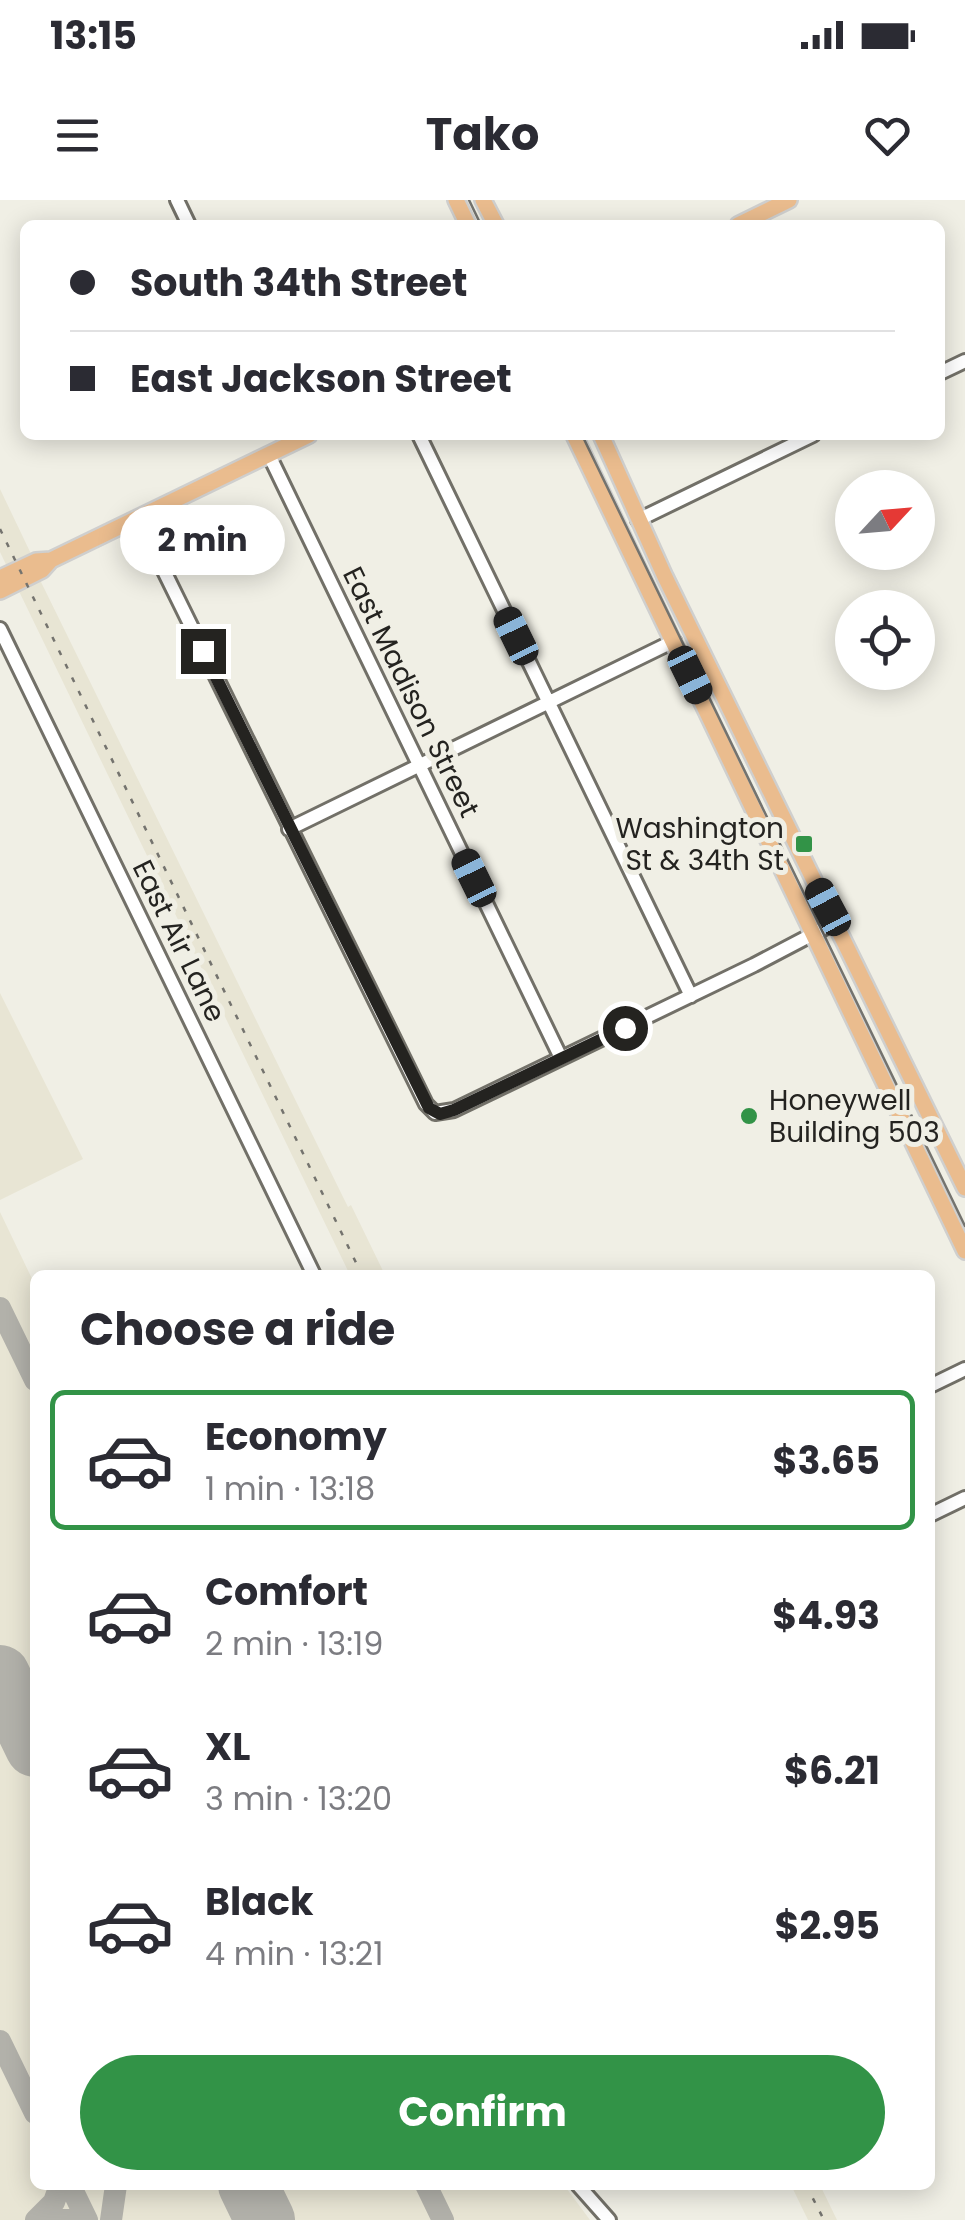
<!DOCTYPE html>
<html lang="en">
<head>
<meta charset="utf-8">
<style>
  :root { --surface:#fff; --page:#f2f2f3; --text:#2b2b33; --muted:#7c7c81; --line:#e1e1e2; --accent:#329347 }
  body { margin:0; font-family:Poppins,sans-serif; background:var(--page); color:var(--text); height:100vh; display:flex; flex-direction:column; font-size:38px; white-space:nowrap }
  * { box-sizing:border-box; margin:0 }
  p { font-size:32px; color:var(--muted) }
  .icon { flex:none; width:55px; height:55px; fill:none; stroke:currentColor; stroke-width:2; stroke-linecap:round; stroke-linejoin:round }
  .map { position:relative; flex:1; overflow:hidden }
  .side { position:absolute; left:30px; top:1070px; width:905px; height:920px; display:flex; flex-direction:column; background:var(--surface); border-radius:15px; box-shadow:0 5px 25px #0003 }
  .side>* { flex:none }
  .hud { position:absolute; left:20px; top:20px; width:925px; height:220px; border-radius:15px; box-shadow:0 5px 25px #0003; display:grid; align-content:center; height:220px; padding:0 50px; background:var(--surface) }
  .needle { width:65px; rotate:64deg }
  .tools { position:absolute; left:835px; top:270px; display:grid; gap:20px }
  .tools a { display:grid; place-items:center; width:100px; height:100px; border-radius:50%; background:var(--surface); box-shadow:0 5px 25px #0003; font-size:50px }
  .end { position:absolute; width:45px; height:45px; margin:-22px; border:12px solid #242320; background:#fff; box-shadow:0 0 0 5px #fff }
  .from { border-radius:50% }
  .bubble { position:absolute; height:70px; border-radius:35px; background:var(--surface); box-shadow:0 5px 25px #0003; font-size:32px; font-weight:700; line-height:70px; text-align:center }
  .car { position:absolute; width:30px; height:60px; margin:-30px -15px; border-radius:12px; box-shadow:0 0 8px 2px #0007; background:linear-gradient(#222 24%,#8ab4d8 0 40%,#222 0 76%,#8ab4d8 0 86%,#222 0) }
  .hud b { display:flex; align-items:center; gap:35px; height:95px; font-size:38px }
  .hud b+b { border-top:2px solid var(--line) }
  .hud i { width:25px; height:25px; background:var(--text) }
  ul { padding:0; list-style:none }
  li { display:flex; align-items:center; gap:30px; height:140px; margin:0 20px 15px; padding:0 30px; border:5px solid transparent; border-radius:15px }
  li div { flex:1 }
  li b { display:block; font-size:38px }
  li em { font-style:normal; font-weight:700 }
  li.selected { border-color:var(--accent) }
  li>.icon { width:90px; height:90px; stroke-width:1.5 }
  h2 { padding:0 50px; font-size:45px; line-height:120px }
  .cta { display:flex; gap:20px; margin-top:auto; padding:20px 50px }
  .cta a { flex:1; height:115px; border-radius:60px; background:var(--accent); color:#fff; font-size:40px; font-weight:700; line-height:115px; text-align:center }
  .status { display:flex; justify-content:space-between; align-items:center; height:70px; padding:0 50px; background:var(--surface); direction:ltr }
  .status svg { height:28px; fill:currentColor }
  header { display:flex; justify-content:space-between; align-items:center; height:130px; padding:0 50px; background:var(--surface); font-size:45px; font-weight:700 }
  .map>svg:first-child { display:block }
</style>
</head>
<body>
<div class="status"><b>13:15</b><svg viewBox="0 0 49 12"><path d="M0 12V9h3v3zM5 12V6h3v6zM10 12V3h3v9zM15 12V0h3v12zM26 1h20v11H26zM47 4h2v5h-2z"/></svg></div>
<header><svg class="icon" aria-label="menu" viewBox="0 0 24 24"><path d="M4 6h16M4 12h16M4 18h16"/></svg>Tako<svg class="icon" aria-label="heart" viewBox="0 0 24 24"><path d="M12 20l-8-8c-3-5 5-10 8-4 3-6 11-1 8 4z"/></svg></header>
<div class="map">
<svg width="965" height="2020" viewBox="0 0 965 2020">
  <rect width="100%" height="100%" fill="#f0efe5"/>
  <path fill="#e8e5d4" d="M0 289 33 358 31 360 41 382 344 999 348 1007 351 1005 385 1075H350L0 352Z
    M0 793 83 959 0 1000Z
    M0 1012 35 1085V1985H564L590 2020H0Z
    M791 1985H820L837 2020H808Z"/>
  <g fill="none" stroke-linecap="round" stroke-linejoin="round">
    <path stroke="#b2b1aa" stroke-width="22" d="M0 1108 35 1180
      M0 1522 20 1534 35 1551
      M0 1841 35 1913
      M70 1985 87 2020
      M426 1985 443 2020
      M36 2020 54 2002 60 1985
      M39 2020H69
      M111 2020 116 1985"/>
    <path stroke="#b2b1aa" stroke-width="60" d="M0 1475 35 1547
      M248 1985 265 2020"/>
    <defs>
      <path id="minor" d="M177 0 189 25
        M940 173 965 161
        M419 235 691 796
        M269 255 561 858
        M138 318 426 904 435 913 454 910 754 765 836 722
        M638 320 813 235
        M0 429 314 1075
        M289 629 674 441
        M930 1186 965 1169
        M930 1315 965 1298
        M578 1985 609 2020"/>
      <path id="major" d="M456 0 468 25
        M483 0 496 25
        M738 25 789 0
        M574 235 965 1051
        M601 235 665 377 965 988
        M0 378 36 361 51 360
        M0 391 42 370 51 360 309 235"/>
    </defs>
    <use href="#minor" stroke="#727068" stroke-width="18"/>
    <use href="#major" stroke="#cfcfce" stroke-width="20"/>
    <use href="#minor" stroke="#fff" stroke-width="12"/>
    <use href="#major" stroke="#eabc8e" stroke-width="15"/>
    <path stroke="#74736e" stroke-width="2.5" d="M469 0 481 25
      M582 235 965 1026"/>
    <path stroke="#74736e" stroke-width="2.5" stroke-dasharray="5 10" stroke-linecap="butt" d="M0 329 362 1075
      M806 1985 824 2020"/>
  </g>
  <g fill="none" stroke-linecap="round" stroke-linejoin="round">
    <path stroke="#242320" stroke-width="12" d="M203 451 429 908 440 914 454 910 625 828"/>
  </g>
  <g fill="#329347" stroke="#f0efe5" stroke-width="4">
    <rect x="794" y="634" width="20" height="20" rx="5"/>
    <circle cx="749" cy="916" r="10"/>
  </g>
  <g text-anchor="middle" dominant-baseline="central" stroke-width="10" stroke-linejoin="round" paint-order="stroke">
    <g font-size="28" fill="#242320" stroke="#f0efe5">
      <text transform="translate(411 492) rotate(64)">East Madison Street</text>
      <text transform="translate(179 741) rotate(64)">East Air Lane</text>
    </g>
    <g font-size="28" fill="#242320" stroke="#f0efe5" text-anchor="end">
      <text x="784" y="628">Washington<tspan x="784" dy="32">St &amp; 34th St</tspan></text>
      <text x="769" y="900" text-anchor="start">Honeywell<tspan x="769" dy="32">Building 503</tspan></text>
    </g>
  </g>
</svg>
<div class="tools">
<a><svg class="needle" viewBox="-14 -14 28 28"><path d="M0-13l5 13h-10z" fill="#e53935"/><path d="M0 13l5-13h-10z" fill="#7c7c81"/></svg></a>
<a><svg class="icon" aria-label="locate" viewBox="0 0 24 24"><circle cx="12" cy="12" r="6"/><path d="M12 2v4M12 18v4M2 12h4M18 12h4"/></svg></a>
</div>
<i class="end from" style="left:625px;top:828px"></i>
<i class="end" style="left:203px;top:451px"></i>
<div class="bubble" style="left:120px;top:305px;width:165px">2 min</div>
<i class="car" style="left:516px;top:436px;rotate:334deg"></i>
<i class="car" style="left:690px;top:475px;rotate:154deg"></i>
<i class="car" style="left:474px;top:678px;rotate:334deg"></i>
<i class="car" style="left:828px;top:707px;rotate:332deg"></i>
<div class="hud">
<b><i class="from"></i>South 34th Street</b>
<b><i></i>East Jackson Street</b>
</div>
<section class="side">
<h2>Choose a ride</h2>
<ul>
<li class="selected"><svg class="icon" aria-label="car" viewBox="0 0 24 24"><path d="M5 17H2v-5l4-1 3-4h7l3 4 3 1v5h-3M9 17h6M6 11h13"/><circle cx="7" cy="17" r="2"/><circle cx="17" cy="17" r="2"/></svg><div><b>Economy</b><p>1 min · 13:18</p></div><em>$3.65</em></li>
<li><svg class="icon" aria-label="car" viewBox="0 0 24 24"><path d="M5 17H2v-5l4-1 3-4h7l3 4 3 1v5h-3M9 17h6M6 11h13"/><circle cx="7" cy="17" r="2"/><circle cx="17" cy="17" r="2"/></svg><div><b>Comfort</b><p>2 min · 13:19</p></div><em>$4.93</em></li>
<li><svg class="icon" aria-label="car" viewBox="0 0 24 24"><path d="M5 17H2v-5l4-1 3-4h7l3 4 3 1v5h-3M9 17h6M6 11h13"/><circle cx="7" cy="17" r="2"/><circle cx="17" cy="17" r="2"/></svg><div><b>XL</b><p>3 min · 13:20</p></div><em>$6.21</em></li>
<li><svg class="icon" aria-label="car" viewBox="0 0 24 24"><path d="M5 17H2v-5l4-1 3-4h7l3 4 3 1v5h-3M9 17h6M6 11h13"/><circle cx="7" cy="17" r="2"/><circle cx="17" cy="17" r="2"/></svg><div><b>Black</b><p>4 min · 13:21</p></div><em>$2.95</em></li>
</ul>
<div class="cta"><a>Confirm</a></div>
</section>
</div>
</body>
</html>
